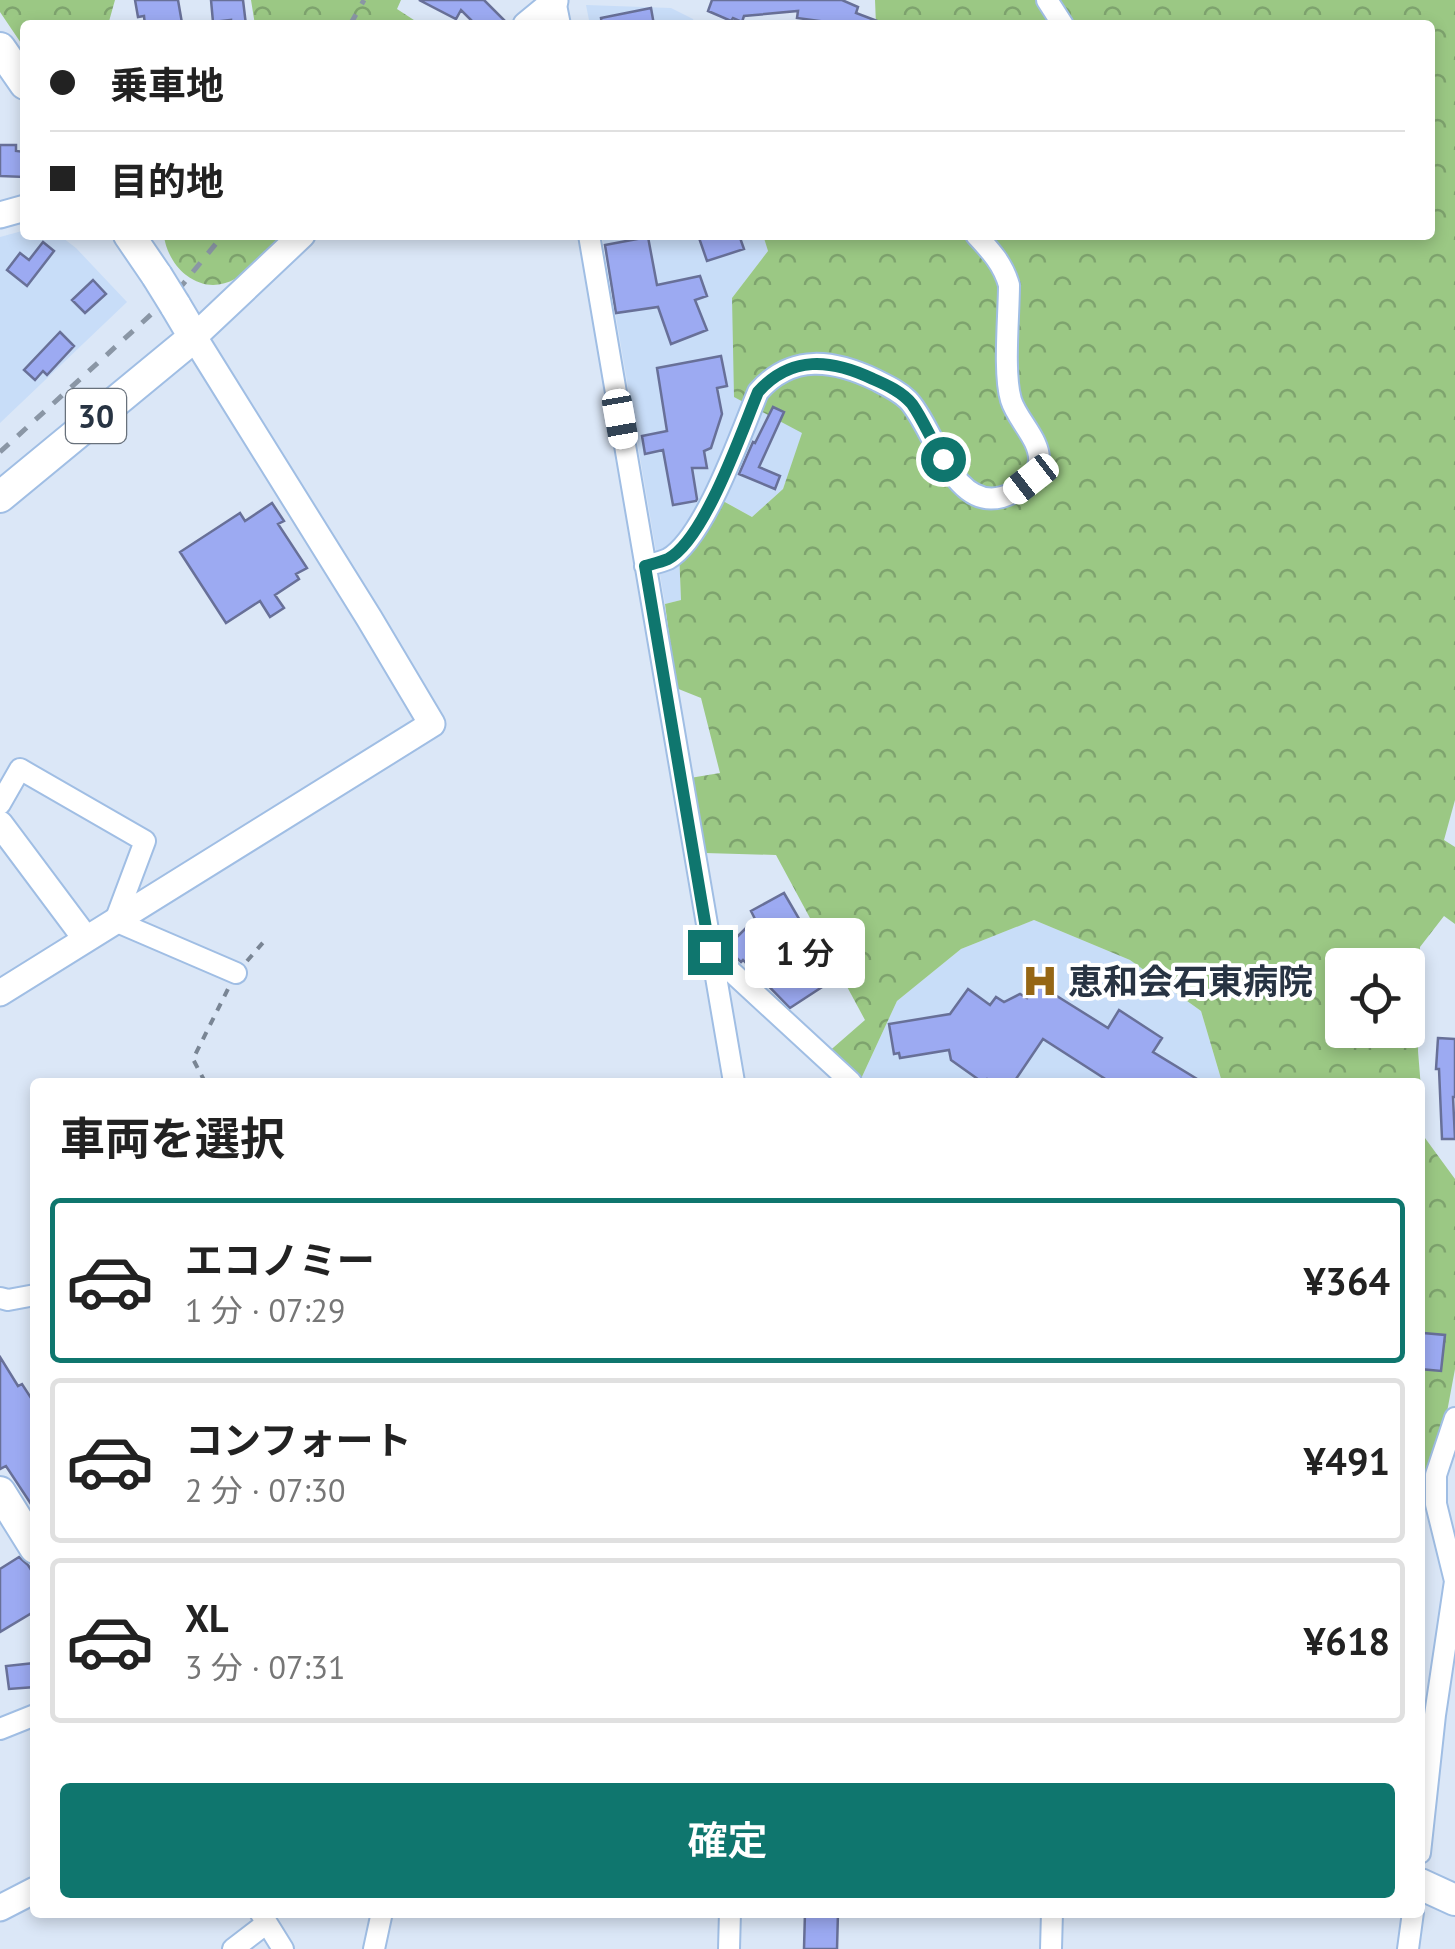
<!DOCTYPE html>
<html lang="ja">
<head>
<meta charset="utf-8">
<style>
  :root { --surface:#fff; --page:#f2f2f2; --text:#222; --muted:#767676; --line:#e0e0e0; --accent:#0f766e }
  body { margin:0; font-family:"PT Sans","Noto Sans JP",sans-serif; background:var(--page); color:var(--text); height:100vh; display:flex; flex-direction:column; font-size:38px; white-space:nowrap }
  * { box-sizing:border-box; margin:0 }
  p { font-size:32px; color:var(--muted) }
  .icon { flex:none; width:55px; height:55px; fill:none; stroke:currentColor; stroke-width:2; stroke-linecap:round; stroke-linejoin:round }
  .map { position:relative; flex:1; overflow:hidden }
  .side { position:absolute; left:30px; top:1078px; width:1395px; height:840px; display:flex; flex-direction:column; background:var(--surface); border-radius:10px; box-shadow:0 5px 15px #0003 }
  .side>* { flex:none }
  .top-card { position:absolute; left:20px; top:20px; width:1415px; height:220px; border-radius:10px; box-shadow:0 5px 15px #0003; display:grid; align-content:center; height:220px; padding:0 30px; background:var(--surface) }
  .buttons { position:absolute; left:1325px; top:948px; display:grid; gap:20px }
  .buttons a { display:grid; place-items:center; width:100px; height:100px; border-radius:10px; background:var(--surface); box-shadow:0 5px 15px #0003; font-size:50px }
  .end { position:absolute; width:45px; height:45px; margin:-22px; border:12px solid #0f766e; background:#fff; box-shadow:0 0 0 5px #fff }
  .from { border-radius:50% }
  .bubble { position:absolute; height:70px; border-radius:10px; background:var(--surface); box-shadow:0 5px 15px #0003; font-size:32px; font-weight:600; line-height:70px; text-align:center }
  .car { position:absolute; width:30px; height:60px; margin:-30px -15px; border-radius:12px; box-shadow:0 0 8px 2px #0007; background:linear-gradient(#fff 24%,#345 0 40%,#fff 0 76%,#345 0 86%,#fff 0) }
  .top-card b { display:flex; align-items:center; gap:35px; height:95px; font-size:38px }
  .top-card b+b { border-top:2px solid var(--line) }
  .top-card i { width:25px; height:25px; background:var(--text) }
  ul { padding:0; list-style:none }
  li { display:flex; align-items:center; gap:30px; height:165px; margin:0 20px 15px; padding:0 10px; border:5px solid var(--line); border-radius:10px }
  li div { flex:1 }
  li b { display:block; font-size:38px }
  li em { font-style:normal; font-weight:600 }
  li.active { border-color:var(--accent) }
  li>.icon { width:90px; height:90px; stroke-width:1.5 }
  h2 { padding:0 30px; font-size:45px; line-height:120px }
  .primary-button { display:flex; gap:20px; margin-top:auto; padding:20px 30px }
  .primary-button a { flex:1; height:115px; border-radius:10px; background:var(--accent); color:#fff; font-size:40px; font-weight:600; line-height:115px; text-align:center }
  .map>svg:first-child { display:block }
</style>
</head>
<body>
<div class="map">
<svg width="1455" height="1949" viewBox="0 0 1455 1949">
  <defs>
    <pattern id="forest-crowns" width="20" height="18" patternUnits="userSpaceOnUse" patternTransform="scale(2.5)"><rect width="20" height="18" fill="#9bc884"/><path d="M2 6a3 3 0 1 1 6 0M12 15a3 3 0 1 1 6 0" fill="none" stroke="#7ea36e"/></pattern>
  </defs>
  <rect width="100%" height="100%" fill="#dbe7f7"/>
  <path fill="#c8ddf8" d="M586 5 671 8 693 19 695 25H590Z
    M22 231H25V235H51L63 238 76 248 127 302 0 423V237Z
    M602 235H763L768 251 732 298 803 432 783 489 752 517 706 491 679 551 681 600 665 604Z
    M1034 920 1130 960 1201 1011 1222 1082 860 1081 897 1001 961 949Z"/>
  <path fill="url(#forest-crowns)" fill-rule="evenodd" d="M0 0H115L108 25H25V49L0 12Z
    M251 0H401L397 9 417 22 416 25H255Z
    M875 0H1455V800L1444 840 1455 847V924L1444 916 1420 947 1418 1051 1425 1138 1455 1179V1369L1447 1412 1429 1468 1428 1488 1420 1492V1082H1222L1201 1011 1130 960 1034 920 961 949 897 1001 860 1081 826 1054 865 1020 776 855 705 853 690 778 720 773 701 698 676 688 665 604 681 600 679 551 705 491 752 517 783 489 802 433 734 397 732 298 768 251 763 235H1430V25H876ZM1342 965H1408V1030H1342Z
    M164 235H286C259 260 226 305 186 275 174 266 165 249 164 235Z"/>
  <path fill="#9caaf2" stroke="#687098" stroke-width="2.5" fill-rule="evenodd" d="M135 0H178L182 23 145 25 144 16 138 17Z
    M211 0H243L246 25H231V20L213 22Z
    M419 0H484L509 25H476L461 10 456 19Z
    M712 0H842L858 7 856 13 885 24 849 25 797 18 798 11 744 16 742 22 733 18 731 21 708 11Z
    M651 8 654 25H602L601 18Z
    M0 145H16V151L25 152V177L0 176Z
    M698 235H739L744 249 707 261Z
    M648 237 657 285 700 276 707 296 695 300 707 330 671 344 658 307 616 313 605 245Z
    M43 242 54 251 27 286 7 270 20 253 29 260Z
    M93 280 106 294 85 313 72 300Z
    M60 332 74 346 47 375 43 371 35 380 24 370Z
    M721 356 727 386 717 388 722 414 711 448 704 451 707 468H692L697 499 696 501 673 505 663 450 645 454 642 436 667 431 657 368Z
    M773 407 784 412 759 467 780 476 775 489 739 474 753 442 755 443Z
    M272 503 284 521 278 524 307 568 296 574 299 579 275 595 284 608 270 617 260 601 226 623 180 552 240 513 245 521Z
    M784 893 802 924 803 923 820 949 817 951 829 969 823 973 826 979 820 983 822 987 790 1008 743 960 741 962 726 948 755 919 751 911ZM781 924 805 962 776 980 752 940Z
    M1036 983 1108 1028 1119 1010 1162 1038 1153 1052 1202 1082H1110L1043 1039 1014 1082H993L987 1079 982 1082 951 1060 949 1050 900 1058 899 1053 894 1054 889 1024 950 1014 968 989 990 1005 996 997 1004 1002 1020 994 1027 998Z
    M1438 1038 1455 1039V1097H1453L1455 1139H1442L1439 1069H1436Z
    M1423 1333 1445 1335 1441 1371 1420 1369Z
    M0 1357 18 1386 22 1384 35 1404V1510L6 1466 0 1469Z
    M19 1557 28 1565 35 1576V1611L0 1632V1569Z
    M35 1663V1687L9 1689 6 1666Z
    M805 1912H838L837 1949H804Z"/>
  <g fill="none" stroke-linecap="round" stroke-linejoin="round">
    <defs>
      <path id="minor" d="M555 0 560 25
        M1047 0 1063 25
        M589 235 734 1082
        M645 566C652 564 661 562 668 559 705 538 741 433 758 392 792 353 834 360 876 380 888 386 899 391 908 400 934 427 952 511 1002 497 1017 493 1037 478 1039 462 1041 440 1017 420 1011 400 1003 373 1009 315 1009 285 1003 264 991 251 976 235
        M0 804 20 769 145 841 115 921 236 973
        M710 952 851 1082
        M0 1298 8 1300 35 1295
        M0 1729 35 1715
        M1420 1853 1435 1715 1455 1581 1436 1504V1475L1455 1418
        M260 1912 283 1949
        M233 1949 267 1923
        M374 1949 382 1912
        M729 1949 730 1912
        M1051 1949 1052 1912
        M1408 1949 1413 1912"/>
      <path id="tertiary" d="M526 25 555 1
        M0 215 25 208
        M0 824 86 939
        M0 993 432 724 369 618 194 337 302 235
        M0 1908 35 1890"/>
      <path id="primary" d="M0 48 25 84
        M129 235 157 276
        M0 497 194 337 175 305
        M0 1492 35 1548
        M1420 1884 1455 1900"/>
    </defs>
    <use href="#minor" stroke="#a0bee4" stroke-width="24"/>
    <use href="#tertiary" stroke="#a0bee4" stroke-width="29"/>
    <use href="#primary" stroke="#a0bee4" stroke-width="34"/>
    <path stroke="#798594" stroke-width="4" stroke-dasharray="8 8" stroke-linecap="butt" d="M247 961 267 938
      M205 1082 193 1059 228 989"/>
    <use href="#minor" stroke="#fff" stroke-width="20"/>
    <use href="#tertiary" stroke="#fff" stroke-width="25"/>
    <use href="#primary" stroke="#fff" stroke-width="30"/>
    <path stroke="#8a96a5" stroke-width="5" stroke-dasharray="12 12" stroke-linecap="butt" d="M350 25 364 0
      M0 452 179 289 223 235"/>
    <defs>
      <path id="primary-bridge" d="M157 276 175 305"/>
    </defs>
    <use href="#primary-bridge" stroke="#a0bee4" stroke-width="34" stroke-linecap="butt"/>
    <use href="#primary-bridge" stroke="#fff" stroke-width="30"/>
  </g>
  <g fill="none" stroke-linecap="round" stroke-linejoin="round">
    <path stroke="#0f766e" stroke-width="12" d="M710 952 645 566C652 564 661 562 668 559 705 539 741 433 758 392 791 355 831 359 873 379 887 385 902 392 912 404 924 421 932 442 943 459"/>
  </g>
  <defs>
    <symbol id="hospital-bare" viewBox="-9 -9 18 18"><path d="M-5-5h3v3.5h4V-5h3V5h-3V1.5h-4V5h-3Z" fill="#956615" stroke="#fff" stroke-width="2.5" paint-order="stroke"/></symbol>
  </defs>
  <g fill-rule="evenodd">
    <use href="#hospital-bare" x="1015" y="956" width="50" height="50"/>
  </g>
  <g text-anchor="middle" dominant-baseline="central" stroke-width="8" stroke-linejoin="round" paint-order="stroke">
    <rect fill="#fff" stroke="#68717b" stroke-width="2.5" x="66" y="389" width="60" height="54" rx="8"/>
    <g font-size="32" font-weight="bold" fill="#283443">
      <text x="96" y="416">30</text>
    </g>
    <g font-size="35" font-weight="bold" fill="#283443" stroke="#fff" text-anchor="start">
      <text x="1068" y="981">恵和会石東病院</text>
    </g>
  </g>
</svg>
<div class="buttons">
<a><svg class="icon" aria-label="locate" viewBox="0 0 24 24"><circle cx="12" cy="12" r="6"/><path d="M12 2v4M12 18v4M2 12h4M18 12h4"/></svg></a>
</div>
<i class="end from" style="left:943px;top:459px"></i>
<i class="end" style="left:710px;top:952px"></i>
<div class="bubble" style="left:745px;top:918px;width:120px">1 分</div>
<i class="car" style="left:620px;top:419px;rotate:170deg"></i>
<i class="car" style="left:1031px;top:479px;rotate:232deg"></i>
<div class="top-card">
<b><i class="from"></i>乗車地</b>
<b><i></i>目的地</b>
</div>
<section class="side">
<h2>車両を選択</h2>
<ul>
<li class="active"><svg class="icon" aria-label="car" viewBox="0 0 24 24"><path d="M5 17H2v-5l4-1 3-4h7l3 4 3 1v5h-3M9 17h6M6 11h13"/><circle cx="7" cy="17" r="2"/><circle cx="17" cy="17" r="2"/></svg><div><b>エコノミー</b><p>1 分 · 07:29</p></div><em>¥364</em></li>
<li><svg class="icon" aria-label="car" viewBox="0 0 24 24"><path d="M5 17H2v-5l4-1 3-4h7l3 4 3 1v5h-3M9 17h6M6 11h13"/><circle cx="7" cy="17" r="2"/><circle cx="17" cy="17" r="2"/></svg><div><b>コンフォート</b><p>2 分 · 07:30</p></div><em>¥491</em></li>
<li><svg class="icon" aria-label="car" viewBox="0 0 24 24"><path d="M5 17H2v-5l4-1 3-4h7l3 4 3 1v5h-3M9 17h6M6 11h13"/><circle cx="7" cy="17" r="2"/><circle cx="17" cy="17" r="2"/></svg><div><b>XL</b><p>3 分 · 07:31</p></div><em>¥618</em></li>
</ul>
<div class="primary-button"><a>確定</a></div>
</section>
</div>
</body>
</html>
